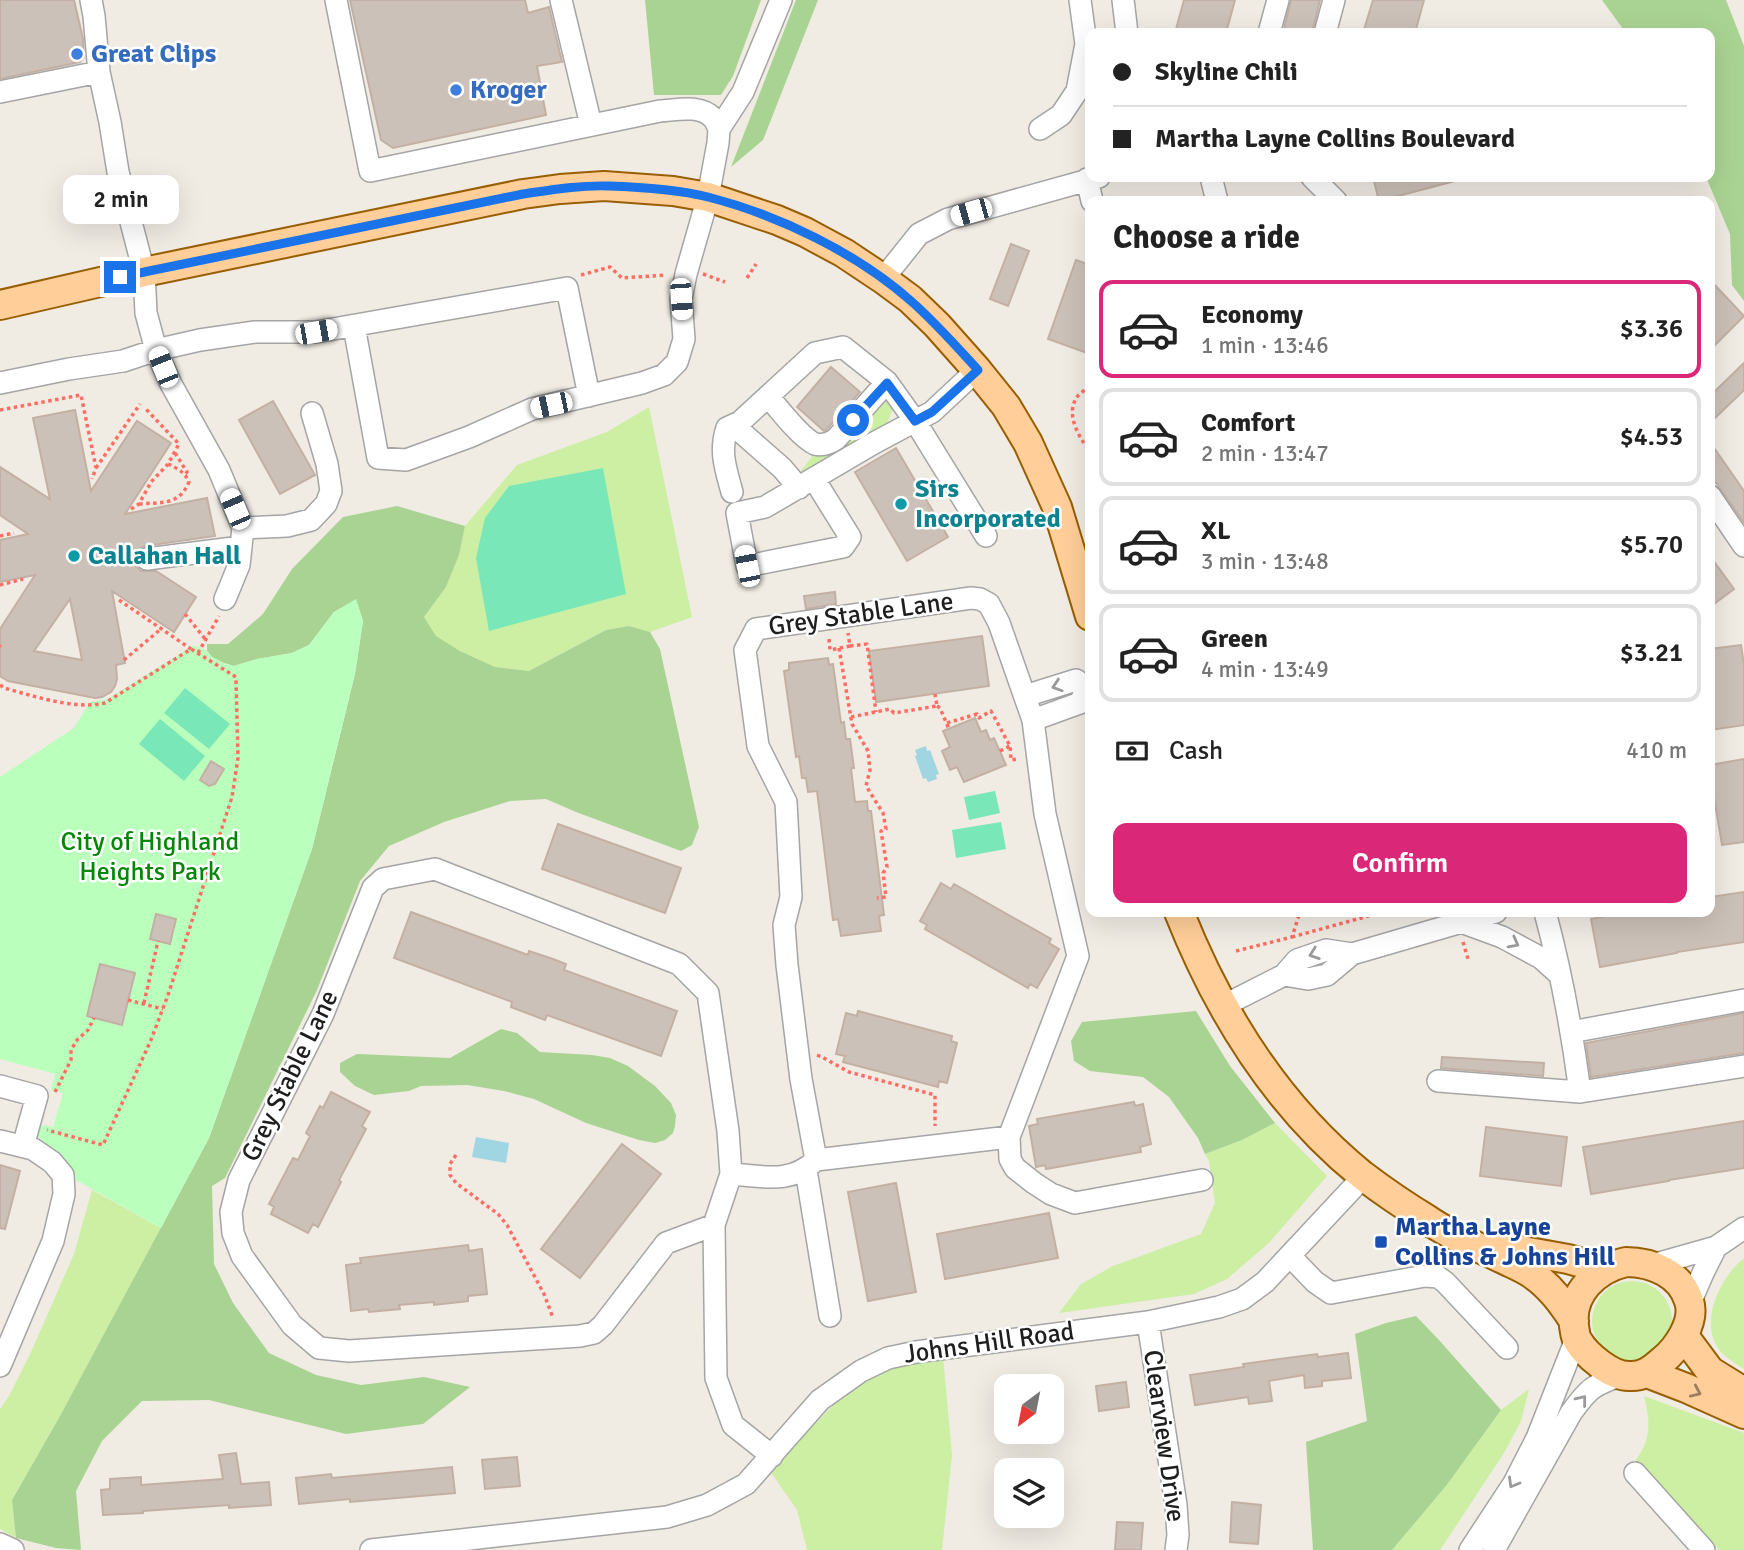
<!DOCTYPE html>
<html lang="en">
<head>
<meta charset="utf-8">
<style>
  :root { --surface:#fff; --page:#f2f2f2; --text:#222; --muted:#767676; --line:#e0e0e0; --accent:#db2777 }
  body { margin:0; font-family:Signika,sans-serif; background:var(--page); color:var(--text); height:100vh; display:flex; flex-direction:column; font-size:26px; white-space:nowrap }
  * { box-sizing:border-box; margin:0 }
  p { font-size:23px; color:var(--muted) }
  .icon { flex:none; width:38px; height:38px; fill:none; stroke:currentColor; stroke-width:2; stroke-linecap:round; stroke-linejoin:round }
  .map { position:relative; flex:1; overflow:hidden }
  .details { position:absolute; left:1085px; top:196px; width:630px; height:721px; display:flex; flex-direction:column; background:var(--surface); border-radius:14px; box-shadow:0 7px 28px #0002 }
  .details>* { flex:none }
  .banner { position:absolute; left:1085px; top:28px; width:630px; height:154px; border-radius:14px; box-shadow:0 7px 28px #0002; display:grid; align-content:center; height:154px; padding:0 28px; background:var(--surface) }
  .needle { width:46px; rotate:212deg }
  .fabs { position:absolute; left:994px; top:1374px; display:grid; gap:14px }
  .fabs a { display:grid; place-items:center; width:70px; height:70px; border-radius:14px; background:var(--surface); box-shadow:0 7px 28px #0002; font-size:35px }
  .end { position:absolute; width:32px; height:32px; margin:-16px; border:9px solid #1a73e8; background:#fff; box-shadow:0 0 0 4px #fff }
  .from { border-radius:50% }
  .bubble { position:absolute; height:49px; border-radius:14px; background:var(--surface); box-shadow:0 7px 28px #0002; font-size:23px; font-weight:600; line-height:49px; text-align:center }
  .car { position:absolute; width:21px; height:42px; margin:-21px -10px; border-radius:9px; box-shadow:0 0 5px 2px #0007; background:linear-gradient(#fff 24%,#345 0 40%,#fff 0 76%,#345 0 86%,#fff 0) }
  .banner b { display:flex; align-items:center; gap:24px; height:66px; font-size:26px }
  .banner b+b { border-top:2px solid var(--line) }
  .banner i { width:18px; height:18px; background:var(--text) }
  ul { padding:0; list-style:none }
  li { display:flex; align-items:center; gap:21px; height:98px; margin:0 14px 10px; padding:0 14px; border:4px solid var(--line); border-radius:14px }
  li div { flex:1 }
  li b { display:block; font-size:26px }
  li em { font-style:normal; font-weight:600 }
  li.active { border-color:var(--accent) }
  li>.icon { width:63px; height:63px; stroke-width:1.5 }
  h2 { padding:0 28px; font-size:32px; line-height:84px }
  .pay { display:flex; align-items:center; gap:18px; height:77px; padding:0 28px; font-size:26px }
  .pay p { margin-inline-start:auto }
  .primary-button { display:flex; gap:14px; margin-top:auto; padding:14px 28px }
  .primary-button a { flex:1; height:80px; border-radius:14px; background:var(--accent); color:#fff; font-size:28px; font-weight:600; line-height:80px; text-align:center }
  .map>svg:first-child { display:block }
</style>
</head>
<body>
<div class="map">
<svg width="1744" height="1550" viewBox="0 0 1744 1550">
  <rect width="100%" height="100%" fill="#f0ebe3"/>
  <path fill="#ccefa3" d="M881 401 890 403 892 411 887 424 804 473 801 470 812 457 767 415 768 411 811 451Z
    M649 407 692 617 650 632 629 626 606 630 529 671 495 667 460 651 436 636 424 617 446 587 459 555 465 526 517 465 607 432Z
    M1275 1123 1327 1176 1269 1243 1227 1279 1194 1294 1059 1313 1081 1284 1113 1266 1201 1234 1215 1203 1209 1161 1205 1154 1242 1140Z
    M92 1190 161 1228 60 1416 12 1500 16 1538 0 1529V1409L9 1396 32 1350 74 1254Z
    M1744 1258V1369C1736 1364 1723 1356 1718 1348 1699 1319 1721 1277 1744 1258Z
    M1592 1321a40 40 0 1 1 80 0a40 40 0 1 1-80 0Z
    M943 1357 952 1455 942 1550H807L797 1510 770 1471 843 1395 883 1371Z
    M1529 1389 1521 1421 1504 1453 1440 1550H1392L1446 1486 1501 1410Z
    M1644 1396 1744 1433V1550H1719L1636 1460C1652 1438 1650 1421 1644 1396Z"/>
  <path fill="#a9d393" d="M645 0H761L733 76 721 95H654Z
    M796 0H818L763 140 731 167Z
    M1602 0H1726L1744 46V301L1732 285 1730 234 1706 177H1710V33H1626Z
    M397 506 465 526 459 555 446 587 424 617 436 636 460 651 495 667 529 671 606 630 629 626 650 632 660 649 699 827 692 845 681 851 576 812 546 799 510 801 444 822 389 846 360 881 317 990 225 1178 212 1186 214 1264 233 1303 269 1353 316 1375 361 1385 424 1377 470 1387 423 1424 346 1434 209 1400 142 1401 102 1441 76 1491 81 1550 56 1548 16 1538 12 1500 60 1416 209 1138 312 849 355 674 363 621 356 600 334 612 309 645 292 653 257 659 234 666 224 663 212 657 207 651V644H228L263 614 292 569 343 517Z
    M1196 1011 1230 1066 1275 1123 1242 1140 1205 1154 1198 1138 1169 1097 1143 1077 1090 1071 1074 1061 1071 1041 1082 1022Z
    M501 1029 517 1033 540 1052 592 1055 610 1058 628 1066 655 1086 671 1103 676 1115 675 1126 673 1133 665 1140 655 1143 639 1140 586 1123 534 1099 504 1091 467 1085 421 1086 409 1091 374 1095 355 1086 340 1072V1063L357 1054 450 1058Z
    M1416 1316 1439 1340 1501 1410 1446 1486 1392 1550H1313L1306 1442 1367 1421 1355 1334 1386 1323Z"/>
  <path fill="#bbffbd" d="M356 599 363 621 355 674 312 849 209 1138 161 1228 76 1180C72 1171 68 1162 61 1154 53 1147 44 1144 37 1135L41 1125 53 1127 63 1093 51 1090 55 1074 0 1059V777L74 728 90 702 106 700 194 645 207 651 212 657 224 663 234 666 257 659 292 653 309 645 334 612Z"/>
  <path fill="#79e7b7" d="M603 468 626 594 489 631 476 558 485 518 509 486Z
    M185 688 230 724 209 749 164 713Z
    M160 719 205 756 184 781 139 744Z
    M995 791 1000 813 969 820 964 797Z
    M1001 822 1006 849 956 858 952 830Z"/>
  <path fill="#9fd6e2" d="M926 746 927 751 930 750 939 774 936 775 937 779 928 782 926 778 923 779 915 756 917 755 915 750Z
    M476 1137 509 1143 506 1163 472 1157Z"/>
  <path fill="#ccc1b8" stroke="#c3b0a4" stroke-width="2" fill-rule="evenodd" d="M0 0H74L83 39 84 57 80 62 0 79Z
    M350 0H525L528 13 549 7 562 62 537 66 546 115 393 148 381 140Z
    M1184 0H1235L1226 33H1175Z
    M1291 0H1320L1312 33H1283Z
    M1373 0H1424L1415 33H1363Z
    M1373 177H1454L1455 181 1379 201Z
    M1011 244 1029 251 1008 306 990 299Z
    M1076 260 1090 265V354L1048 339Z
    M1710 280 1744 316 1710 350Z
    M1744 363V390L1710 423V396Z
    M831 367 860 392 827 429 824 431 797 407Z
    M273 401 315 475 280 494 239 420Z
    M75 410 91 491 137 421 171 443 125 514 207 498 215 536 145 546 140 548 135 555 132 556 134 557 136 566 141 571H156L196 597 174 632 112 591 125 663 116 665 117 679 115 686 111 692 102 697 95 698 8 681 0 676V629L35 575 0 582V540L28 534 0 515V467L50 499 33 418ZM70 599 82 660 34 651Z
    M1710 442 1744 491V523L1710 474Z
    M896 448 948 537 907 561 855 472Z
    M1710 556 1734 589 1710 607Z
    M835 592 836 604 806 609 804 596Z
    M982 636 989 686 876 702 869 651Z
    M1741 645 1744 665V725L1710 730V649Z
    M828 658 829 665 833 664 841 723 844 722 846 739H850L854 768H851L855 802 867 801 868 811H871L884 915 879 916 881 931 841 936 838 919 833 920 817 791 808 792 806 778H802L799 756 796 757 784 671 789 670V663Z
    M975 718 981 732 986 730 990 740 994 738 1006 765 964 782 957 767 950 770 942 751 950 747 943 731Z
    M1744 759V842L1722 845 1710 773V765Z
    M211 761 224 769 215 784 209 786 200 780Z
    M558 824 681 868 665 913 542 869Z
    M941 883 951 889 954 884 1051 939 1049 943 1059 949 1037 988 1030 984 1028 988 925 929 927 925 920 921Z
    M1744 892V942L1677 952V953L1600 967 1591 919 1630 912H1710V897Z
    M411 912 528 955 529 951 553 959 566 964 564 970 677 1011 661 1056 547 1015 545 1020 511 1007 512 1002 394 958Z
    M156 914 176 919 170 944 150 939Z
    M100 964 135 973 122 1025 87 1016Z
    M858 1011 952 1036 951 1041 957 1043 947 1083 939 1081 938 1087 843 1062 845 1056 836 1054 846 1013 857 1016Z
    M1744 1013V1053L1591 1077 1586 1043Z
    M1442 1057 1544 1063 1543 1076 1441 1068Z
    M331 1092 370 1112 362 1126 366 1129 339 1180 341 1182 318 1227 313 1224 308 1233 271 1214 274 1207 269 1204 293 1158 298 1160 310 1136 306 1133 320 1106 323 1108Z
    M1134 1102 1135 1106 1143 1104 1151 1144 1140 1147 1141 1152 1046 1169 1045 1165 1036 1167 1029 1126 1038 1124 1037 1119Z
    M1744 1121V1168L1669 1180V1181L1591 1194 1583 1147Z
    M1486 1127 1567 1137 1561 1186 1480 1176Z
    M622 1144 661 1174 580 1278 541 1249Z
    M0 1165 20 1171 5 1229 0 1228Z
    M896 1183 916 1292 868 1301 848 1192Z
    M1049 1213 1058 1258 945 1279 937 1234Z
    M468 1245 469 1251 482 1249 487 1294 468 1296V1301L434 1305V1302L399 1305 400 1309 369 1312 368 1309 351 1311 346 1265 361 1263 360 1258Z
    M1348 1353 1351 1378 1322 1381V1386L1305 1388 1304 1375 1269 1381 1272 1401 1249 1404 1248 1397 1195 1405 1190 1375 1244 1367 1243 1364 1295 1357 1317 1354 1318 1357Z
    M1126 1382 1129 1407 1099 1411 1096 1386Z
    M236 1453 241 1484 269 1482 271 1505 229 1508V1505L143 1511V1513L103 1515 101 1490 110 1489V1479L141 1477V1485L223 1479 219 1455Z
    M517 1457 520 1486 485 1489 482 1460Z
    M452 1467 455 1493 350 1502V1499L299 1504 296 1478 331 1474 332 1478Z
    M1232 1502 1261 1505 1258 1544 1230 1542Z
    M1117 1522 1143 1523 1141 1550H1115Z"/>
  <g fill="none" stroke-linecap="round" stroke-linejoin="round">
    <defs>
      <path id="minor" d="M91 0 94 16 99 72 110 122 118 172 144 272 146 313 156 350 171 384 219 470 243 528 239 565 225 599
        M336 0 370 171 660 111C677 110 700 104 713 118 716 121 717 125 719 129
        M561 0 591 125
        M1123 0 1127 33
        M1269 33 1278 0
        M1325 33 1334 0
        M0 92 99 72
        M1040 129 1061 115 1077 91 1086 44 1080 0
        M1211 177 1217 201
        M1312 177 1336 201
        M1087 179 1092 201
        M883 279 919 234 948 219 1099 177
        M354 326 378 458 406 460 469 437 532 409 642 383 664 375 677 362 684 339 681 299 686 274 708 197 718 143 719 129 743 92 781 0
        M0 383 69 369 123 361 156 350 200 340 255 332H316L567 288 589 396
        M768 396C778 408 801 438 815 444 823 446 830 443 836 439L887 382
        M814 479 850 537 843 547 747 566 737 513 765 507 874 443 932 412 977 370
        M799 488 782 468 741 432 740 422 815 353 843 347 887 382 915 421 986 536
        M732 492C726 470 719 451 727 428L740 422
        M1710 496 1744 546
        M243 528 287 526 311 520 326 504 331 491 327 464 312 413
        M147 559 241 547
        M1025 696 1076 680 1087 688
        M1033 720 1080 703 1087 688
        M1545 912C1561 971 1572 1031 1580 1092
        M1461 922 1502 937 1541 958 1560 975
        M1284 975 1308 979 1327 975 1352 954 1496 912
        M1223 1006 1284 975 1297 960 1326 950 1352 954
        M1571 1032 1744 1000
        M1438 1081 1580 1092 1744 1066
        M0 1086 37 1096 23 1146
        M0 1141 33 1149 52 1162 63 1175 64 1194 53 1241 0 1366
        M816 1160 1009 1137
        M806 1170 830 1316
        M731 1174C763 1176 790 1185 816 1160L801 1079 787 965 784 925 791 897 786 802 758 746 745 650 756 629 971 598 980 599 989 604 999 623 1033 720 1045 814 1078 956 1009 1137 1010 1159 1015 1168 1034 1183 1051 1194 1075 1203 1202 1180
        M714 1225 666 1243 603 1325 594 1333 580 1336 349 1351 319 1348 292 1325 242 1256 233 1233 231 1212 239 1180 323 1014 373 888 383 879 435 869 679 964 708 993 728 1131 731 1174 714 1225 716 1378 733 1425 772 1456
        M1290 1256 1315 1282 1331 1293 1425 1276 1438 1277 1445 1282 1507 1348
        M1652 1265 1716 1247 1744 1228
        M1690 1303 1703 1273 1716 1247
        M1148 1322 1176 1505 1178 1535 1176 1550
        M1635 1473 1704 1550
        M0 1544 13 1550
        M371 1550 667 1517 707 1505 746 1484 820 1400 861 1371 888 1358 916 1352 1148 1322 1219 1307 1242 1299 1265 1282 1364 1176
        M1470 1550 1514 1483 1537 1438 1576 1339
        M1494 1550 1571 1413C1589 1388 1592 1386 1621 1375"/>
      <path id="major" d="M0 305 144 272 523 194 560 189 604 186 673 191 708 197 777 220 805 232 844 253 883 279 910 299 937 325 977 370 1006 406 1028 443 1057 507 1090 616
        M1179 912C1219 1013 1277 1106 1362 1175 1383 1191 1405 1206 1428 1220 1451 1236 1478 1247 1503 1259 1513 1264 1523 1268 1532 1274 1550 1286 1562 1303 1574 1321
        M1501 1247 1568 1259 1604 1269
        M1626 1262C1652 1262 1681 1274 1689 1301 1696 1322 1677 1349 1662 1361 1652 1370 1643 1377 1629 1376 1619 1376 1608 1370 1600 1364 1592 1358 1583 1350 1578 1341 1575 1337 1575 1331 1574 1326 1570 1293 1596 1269 1626 1262Z
        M1684 1336 1710 1371 1744 1392
        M1647 1373 1686 1388 1744 1414"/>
    </defs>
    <use href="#minor" stroke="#a5a5a5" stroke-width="24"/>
    <use href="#major" stroke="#985f00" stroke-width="32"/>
    <path stroke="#ff6e65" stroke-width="3.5" stroke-dasharray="3.5 3.5" stroke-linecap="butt" d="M703 274 725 282
      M581 275 610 267 622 278 666 275
      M747 278 756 264
      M1090 386C1086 389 1080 393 1077 397 1065 414 1079 438 1090 451
      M0 410 81 395 96 468 92 479
      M175 453 187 472 185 474
      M96 468 140 404
      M139 504C161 502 179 506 189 482 184 471 178 469 168 464
      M131 509 139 504 151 482 168 464 179 444 144 407
      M0 536 14 533
      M0 585 23 579
      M119 600 191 649
      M185 614 206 640
      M829 639 830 650 850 646 848 633
      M0 646 1 647
      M850 646 867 644 876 712
      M839 648 852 724 868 751 870 770 866 786 883 813 886 829 881 831 887 867 883 873 886 897 877 898
      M198 653 219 616
      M124 660 161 629
      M0 685 4 688C34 696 74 710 105 703L191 649 236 677 238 758 232 797 168 995 151 1040 103 1145 47 1130
      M937 706 940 708 949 729
      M851 717 890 709 894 713 937 706 935 694
      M947 723 977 714 979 718 991 711 1010 746 1011 760 1018 759
      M1000 751 1010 746
      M1292 937 1383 912
      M1463 942 1468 959
      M1236 951 1292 937 1300 912
      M128 1000 163 1009
      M144 1003 158 941
      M817 1055 822 1057 849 1072 935 1095V1126
      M55 1092 71 1060V1050L77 1040 88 1030 94 1018
      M456 1155 450 1164V1175L456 1183 498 1214 507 1225 544 1294 553 1318"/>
    <use href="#minor" stroke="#fff" stroke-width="21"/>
    <use href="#major" stroke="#ffce99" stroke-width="28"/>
  </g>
  <defs><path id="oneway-chevron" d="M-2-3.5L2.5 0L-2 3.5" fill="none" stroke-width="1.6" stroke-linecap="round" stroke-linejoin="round" transform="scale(1.75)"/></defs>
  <g stroke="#9a9a9a">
    <use href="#oneway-chevron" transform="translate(1057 686) rotate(162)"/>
    <use href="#oneway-chevron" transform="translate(1514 943) rotate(28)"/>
    <use href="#oneway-chevron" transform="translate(1314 954) rotate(161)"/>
    <use href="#oneway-chevron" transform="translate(1582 1400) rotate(-51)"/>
    <use href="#oneway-chevron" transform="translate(1513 1483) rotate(120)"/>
  </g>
  <use stroke="#9a7f62" href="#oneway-chevron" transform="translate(1696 1392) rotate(24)"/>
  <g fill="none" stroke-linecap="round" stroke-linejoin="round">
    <path stroke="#1a73e8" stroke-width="9" d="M120 277 523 194C551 190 579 185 608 186 641 187 676 189 708 197 778 215 857 253 911 301 935 322 956 346 978 370L932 412 915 421 887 383 853 420"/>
  </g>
  <g fill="#3f7fe0" stroke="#fff" stroke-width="2.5">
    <circle cx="77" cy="54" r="7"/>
    <circle cx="456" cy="90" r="7"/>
  </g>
  <g fill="#0f9aa8" stroke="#fff" stroke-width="2.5">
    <circle cx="901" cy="504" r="7"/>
    <circle cx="74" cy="556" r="7"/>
  </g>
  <rect fill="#1a4fb4" stroke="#fff" stroke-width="2.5" x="1374" y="1235" width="14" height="14" rx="3.5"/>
  <g text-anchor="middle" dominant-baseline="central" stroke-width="5" stroke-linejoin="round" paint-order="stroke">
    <g font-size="26" font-weight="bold" fill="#366cbe" stroke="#fff" text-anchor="start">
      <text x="91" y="54">Great Clips</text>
      <text x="470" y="90">Kroger</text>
    </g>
    <g font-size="26" font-weight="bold" fill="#0d838f" stroke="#fff" text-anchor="start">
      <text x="915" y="489">Sirs<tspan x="915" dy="30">Incorporated</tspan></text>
      <text x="88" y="556">Callahan Hall</text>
    </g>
    <g font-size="26" fill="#1e1e1e" stroke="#fff">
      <text transform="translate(861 614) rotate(-8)">Grey Stable Lane</text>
      <text transform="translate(290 1076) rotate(-64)">Grey Stable Lane</text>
      <text transform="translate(989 1343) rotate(-8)">Johns Hill Road</text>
      <text transform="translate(1164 1436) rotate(82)">Clearview Drive</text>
    </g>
    <g font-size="26" fill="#018706" stroke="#fff">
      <text x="150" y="842">City of Highland<tspan x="150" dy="30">Heights Park</tspan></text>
    </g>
    <g font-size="26" font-weight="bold" fill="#164399" stroke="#fff" text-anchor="start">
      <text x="1395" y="1227">Martha Layne<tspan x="1395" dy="30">Collins &amp; Johns Hill</tspan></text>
    </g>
  </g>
</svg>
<div class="fabs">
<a><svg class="needle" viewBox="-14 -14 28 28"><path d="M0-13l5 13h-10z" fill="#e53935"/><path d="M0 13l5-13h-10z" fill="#767676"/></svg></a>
<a><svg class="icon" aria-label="layers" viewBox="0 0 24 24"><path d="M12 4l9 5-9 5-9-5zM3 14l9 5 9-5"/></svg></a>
</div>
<i class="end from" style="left:853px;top:420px"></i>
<i class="end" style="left:120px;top:277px"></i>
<div class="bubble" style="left:63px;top:175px;width:116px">2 min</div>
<i class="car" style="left:971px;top:212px;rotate:254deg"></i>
<i class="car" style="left:681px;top:299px;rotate:176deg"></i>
<i class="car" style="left:316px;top:332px;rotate:80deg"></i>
<i class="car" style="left:163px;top:367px;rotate:338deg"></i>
<i class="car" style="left:551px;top:405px;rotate:258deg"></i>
<i class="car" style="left:235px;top:509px;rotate:337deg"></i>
<i class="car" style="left:747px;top:566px;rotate:349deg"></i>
<div class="banner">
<b><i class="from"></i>Skyline Chili</b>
<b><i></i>Martha Layne Collins Boulevard</b>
</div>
<section class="details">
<h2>Choose a ride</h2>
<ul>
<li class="active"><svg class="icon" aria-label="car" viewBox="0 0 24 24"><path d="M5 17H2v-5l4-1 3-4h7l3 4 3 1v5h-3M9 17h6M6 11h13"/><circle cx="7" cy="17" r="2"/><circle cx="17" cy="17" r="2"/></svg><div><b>Economy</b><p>1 min · 13:46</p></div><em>$3.36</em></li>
<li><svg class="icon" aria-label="car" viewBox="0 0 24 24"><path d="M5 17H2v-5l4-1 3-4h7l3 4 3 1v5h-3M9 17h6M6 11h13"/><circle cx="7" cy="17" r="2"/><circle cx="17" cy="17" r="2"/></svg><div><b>Comfort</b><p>2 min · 13:47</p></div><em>$4.53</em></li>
<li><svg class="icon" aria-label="car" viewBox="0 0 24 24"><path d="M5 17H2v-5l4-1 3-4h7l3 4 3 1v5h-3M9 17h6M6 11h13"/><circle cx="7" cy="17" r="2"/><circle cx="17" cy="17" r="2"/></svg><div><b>XL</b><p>3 min · 13:48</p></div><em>$5.70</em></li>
<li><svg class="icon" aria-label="car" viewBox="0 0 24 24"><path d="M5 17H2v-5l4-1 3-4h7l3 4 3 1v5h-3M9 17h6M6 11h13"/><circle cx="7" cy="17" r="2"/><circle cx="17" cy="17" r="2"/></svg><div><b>Green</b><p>4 min · 13:49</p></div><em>$3.21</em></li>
</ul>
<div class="pay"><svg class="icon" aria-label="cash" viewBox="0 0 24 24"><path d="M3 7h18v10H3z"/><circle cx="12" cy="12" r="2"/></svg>Cash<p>410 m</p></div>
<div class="primary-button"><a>Confirm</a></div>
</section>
</div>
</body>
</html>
